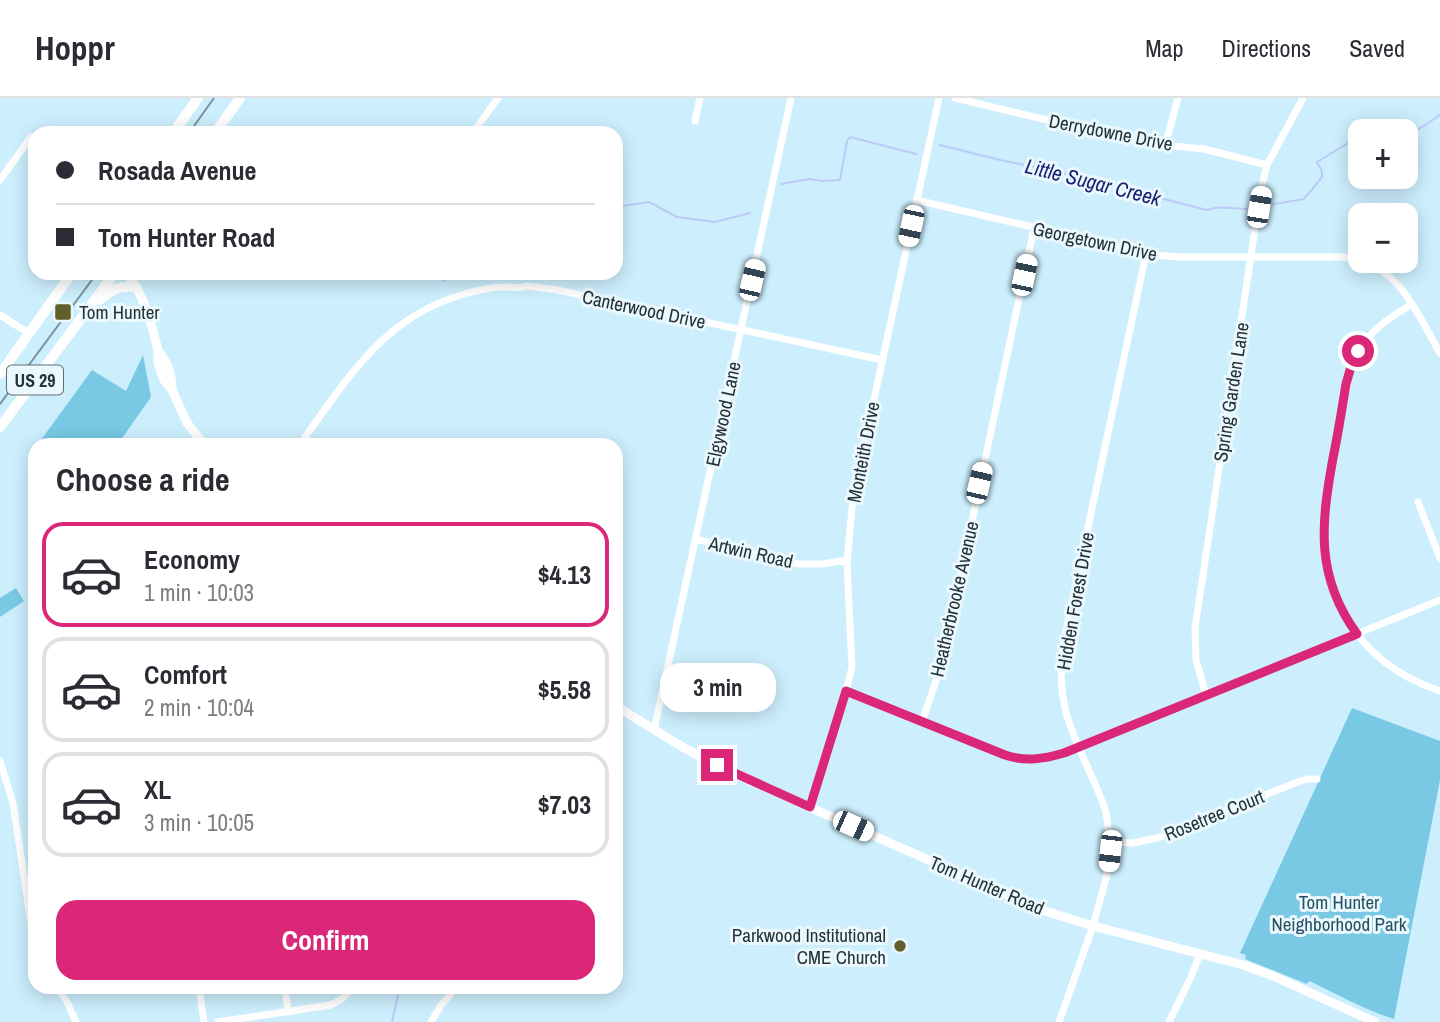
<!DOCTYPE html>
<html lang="en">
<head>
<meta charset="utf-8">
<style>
  :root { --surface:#fff; --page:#f2f2f3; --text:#2b2b33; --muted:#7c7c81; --line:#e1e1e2; --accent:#db2777 }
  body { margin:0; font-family:"Archivo Narrow",sans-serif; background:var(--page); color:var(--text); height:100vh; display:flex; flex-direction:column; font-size:26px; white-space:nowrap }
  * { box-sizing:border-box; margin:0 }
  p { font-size:23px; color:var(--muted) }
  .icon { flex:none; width:38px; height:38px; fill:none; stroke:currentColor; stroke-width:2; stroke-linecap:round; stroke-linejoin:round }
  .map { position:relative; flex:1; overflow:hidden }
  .details { position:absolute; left:28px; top:340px; width:595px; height:556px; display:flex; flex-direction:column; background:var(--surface); border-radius:21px; box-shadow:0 4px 18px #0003 }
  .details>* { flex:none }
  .hud { position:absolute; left:28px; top:28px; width:595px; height:154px; border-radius:21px; box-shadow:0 4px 18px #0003; display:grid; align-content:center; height:154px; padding:0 28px; background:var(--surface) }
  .tools { position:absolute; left:1348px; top:21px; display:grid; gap:14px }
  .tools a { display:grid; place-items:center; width:70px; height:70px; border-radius:14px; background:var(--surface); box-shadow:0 4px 18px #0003; font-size:35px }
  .end { position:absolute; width:32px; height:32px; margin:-16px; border:9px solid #db2777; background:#fff; box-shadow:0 0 0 4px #fff }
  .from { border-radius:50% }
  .bubble { position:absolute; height:49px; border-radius:21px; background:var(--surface); box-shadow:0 4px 18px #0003; font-size:23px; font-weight:700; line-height:49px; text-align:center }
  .car { position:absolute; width:21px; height:42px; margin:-21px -10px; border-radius:9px; box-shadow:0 0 5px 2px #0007; background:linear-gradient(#fff 24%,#345 0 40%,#fff 0 76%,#345 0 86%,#fff 0) }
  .hud b { display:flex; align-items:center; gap:24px; height:66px; font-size:26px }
  .hud b+b { border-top:2px solid var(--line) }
  .hud i { width:18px; height:18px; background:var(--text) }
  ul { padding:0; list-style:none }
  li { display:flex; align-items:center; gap:21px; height:105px; margin:0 14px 10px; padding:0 14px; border:4px solid var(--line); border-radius:21px }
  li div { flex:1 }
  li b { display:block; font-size:26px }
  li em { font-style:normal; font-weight:700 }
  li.on { border-color:var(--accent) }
  li>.icon { width:63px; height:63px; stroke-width:1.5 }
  h2 { padding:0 28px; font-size:32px; line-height:84px }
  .cta { display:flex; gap:14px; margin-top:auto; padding:14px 28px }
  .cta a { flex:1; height:80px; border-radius:21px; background:var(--accent); color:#fff; font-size:28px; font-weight:700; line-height:80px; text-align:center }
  header { display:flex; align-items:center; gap:42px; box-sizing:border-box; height:98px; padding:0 35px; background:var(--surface); border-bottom:2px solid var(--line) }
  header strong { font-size:33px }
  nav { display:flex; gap:38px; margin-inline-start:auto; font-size:24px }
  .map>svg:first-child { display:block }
</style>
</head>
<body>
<header>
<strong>Hoppr</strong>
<nav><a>Map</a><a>Directions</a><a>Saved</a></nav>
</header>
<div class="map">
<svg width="1440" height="924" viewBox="0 0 1440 924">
  <rect width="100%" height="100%" fill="#cdeffd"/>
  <path fill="#79c9e5" d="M143 257 151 299 118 346H38L92 272 126 293Z
    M16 490 24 503 0 519V500Z
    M1352 610 1440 643V682L1394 921C1364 912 1337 896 1309 883L1307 886 1245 861 1246 857 1240 855Z"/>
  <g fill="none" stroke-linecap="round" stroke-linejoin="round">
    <path stroke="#bbcaf7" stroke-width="2" d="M1405 40 1440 17
      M940 47 1000 62 1055 73 1207 112C1222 107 1232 111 1247 111
      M781 86 809 81 822 83 840 82 847 43 850 39 916 56
      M1269 107 1304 101 1322 79V73L1317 64 1360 38
      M616 109 649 104 677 119 715 124 750 115
      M444 183 457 175
      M392 924 400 889"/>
    <path stroke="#fff" stroke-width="7" d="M955 0 1143 45 1204 51 1267 67
      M695 23 700 0
      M477 29 498 0
      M1165 48 1178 0
      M0 82 31 39
      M916 102 1153 157 1179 159H1343L1360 162
      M1362 163C1403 176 1420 221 1440 255
      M1412 206C1379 226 1365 236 1350 272L1326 400C1316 490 1351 563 1440 593
      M0 217 30 236
      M300 346C345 285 380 222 458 198 473 193 490 189 506 189 513 189 520 191 527 188L557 192 882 262
      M1418 404 1440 460
      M696 441 786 464 801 466H822L847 462
      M846 593 1005 657C1026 663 1043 661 1064 655L1440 502
      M1206 597 1196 562 1195 530 1261 91 1267 67 1303 0
      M922 624 942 565 1034 130
      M654 632 791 0
      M0 663 13 705 30 819 35 838
      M810 709 846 593 852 569 847 465 853 399 939 0
      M1110 744 1133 745 1161 739 1295 685 1307 681H1317
      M58 889 68 906 76 924
      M199 889 204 924
      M285 889 288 914
      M218 924 331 907 343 900 354 889
      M431 924 441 907 457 889
      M1059 924 1093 828 1109 769 1110 744 1106 714C1095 681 1077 651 1067 618 1060 594 1060 571 1063 547L1146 156
      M1169 924 1191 879 1200 856"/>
    <path stroke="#fff" stroke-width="9" d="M126 175C144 195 152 227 158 253
      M172 292C172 277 168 264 158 253V265L164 282 172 292 187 325 204 346
      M616 608 674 644 713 666 980 785 1042 812 1093 828 1243 867 1273 878 1375 924"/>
    <path stroke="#fff" stroke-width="10" d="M173 35 198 0
      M215 35 240 0
      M99 202C113 191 117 188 136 189
      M0 276 72 175
      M0 329 115 175"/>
    <path stroke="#7a929c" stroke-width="2" d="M189 35 214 0
      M0 306 97 175"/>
  </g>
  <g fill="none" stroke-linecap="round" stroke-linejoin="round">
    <path stroke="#db2777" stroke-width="9" d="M717 667 810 709 846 593 1005 657C1026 664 1043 661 1064 655L1357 536C1315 478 1321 426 1333 360 1338 336 1342 311 1346 286L1350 272 1358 253"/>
  </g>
  <g fill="#625f2b" stroke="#ebf9fe" stroke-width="2.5">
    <rect x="54" y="205" width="18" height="18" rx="3.5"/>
    <circle cx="900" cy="848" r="7"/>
  </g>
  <g text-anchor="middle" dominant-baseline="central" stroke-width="6" stroke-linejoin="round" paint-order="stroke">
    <rect fill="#ebf9fe" stroke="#606e73" stroke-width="2" x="7" y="267.5" width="56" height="29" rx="5"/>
    <g font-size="18" font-weight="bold" fill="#243237">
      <text x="35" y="282">US 29</text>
    </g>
    <g font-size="19" fill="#243237" stroke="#ebf9fe">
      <text transform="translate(1111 34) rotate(11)">Derrydowne Drive</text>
      <text transform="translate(1095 143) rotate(12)">Georgetown Drive</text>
      <text transform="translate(644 211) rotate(12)">Canterwood Drive</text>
      <text transform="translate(1231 294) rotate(-81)">Spring Garden Lane</text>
      <text transform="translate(723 316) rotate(-78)">Elgywood Lane</text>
      <text transform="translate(863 354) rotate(-79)">Monteith Drive</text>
      <text transform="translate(751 454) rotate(13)">Artwin Road</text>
      <text transform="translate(954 501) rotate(-77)">Heatherbrooke Avenue</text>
      <text transform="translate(1075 503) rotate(-80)">Hidden Forest Drive</text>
      <text transform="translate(1214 717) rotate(-22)">Rosetree Court</text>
      <text transform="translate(987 787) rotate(23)">Tom Hunter Road</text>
    </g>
    <g font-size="19" fill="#243237" stroke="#ebf9fe" text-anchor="start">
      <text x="79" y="214">Tom Hunter</text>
      <text x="886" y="837" text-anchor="end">Parkwood Institutional<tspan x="886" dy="22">CME Church</tspan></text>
    </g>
    <g font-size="19" fill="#255161" stroke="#ebf9fe">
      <text x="1339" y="804">Tom Hunter<tspan x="1339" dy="22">Neighborhood Park</tspan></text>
    </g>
    <g font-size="21" font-style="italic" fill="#171f70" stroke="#ebf9fe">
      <text transform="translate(1093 84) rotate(14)">Little Sugar Creek</text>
    </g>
  </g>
</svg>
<div class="tools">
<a>+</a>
<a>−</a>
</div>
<i class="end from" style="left:1358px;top:253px"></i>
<i class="end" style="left:717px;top:667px"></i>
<div class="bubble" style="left:660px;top:565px;width:116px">3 min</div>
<i class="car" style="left:1259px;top:109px;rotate:9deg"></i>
<i class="car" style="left:911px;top:128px;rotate:192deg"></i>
<i class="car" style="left:1024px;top:177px;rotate:12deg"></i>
<i class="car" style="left:752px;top:182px;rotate:13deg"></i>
<i class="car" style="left:979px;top:385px;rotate:13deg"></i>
<i class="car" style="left:853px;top:728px;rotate:114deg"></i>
<i class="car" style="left:1110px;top:753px;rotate:186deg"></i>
<div class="hud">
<b><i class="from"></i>Rosada Avenue</b>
<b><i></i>Tom Hunter Road</b>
</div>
<section class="details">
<h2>Choose a ride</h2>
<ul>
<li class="on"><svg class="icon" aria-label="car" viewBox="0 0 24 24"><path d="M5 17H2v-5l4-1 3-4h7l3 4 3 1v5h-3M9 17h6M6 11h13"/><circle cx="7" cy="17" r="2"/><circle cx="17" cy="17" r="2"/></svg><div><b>Economy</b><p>1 min · 10:03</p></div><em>$4.13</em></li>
<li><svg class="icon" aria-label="car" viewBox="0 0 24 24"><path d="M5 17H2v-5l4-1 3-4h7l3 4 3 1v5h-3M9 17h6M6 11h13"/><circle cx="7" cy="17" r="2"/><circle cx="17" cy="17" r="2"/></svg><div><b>Comfort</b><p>2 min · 10:04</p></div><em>$5.58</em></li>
<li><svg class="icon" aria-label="car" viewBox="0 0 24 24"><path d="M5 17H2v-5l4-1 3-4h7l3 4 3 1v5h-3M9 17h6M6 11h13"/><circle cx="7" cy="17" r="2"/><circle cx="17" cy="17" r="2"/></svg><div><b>XL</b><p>3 min · 10:05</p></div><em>$7.03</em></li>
</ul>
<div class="cta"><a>Confirm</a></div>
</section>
</div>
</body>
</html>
